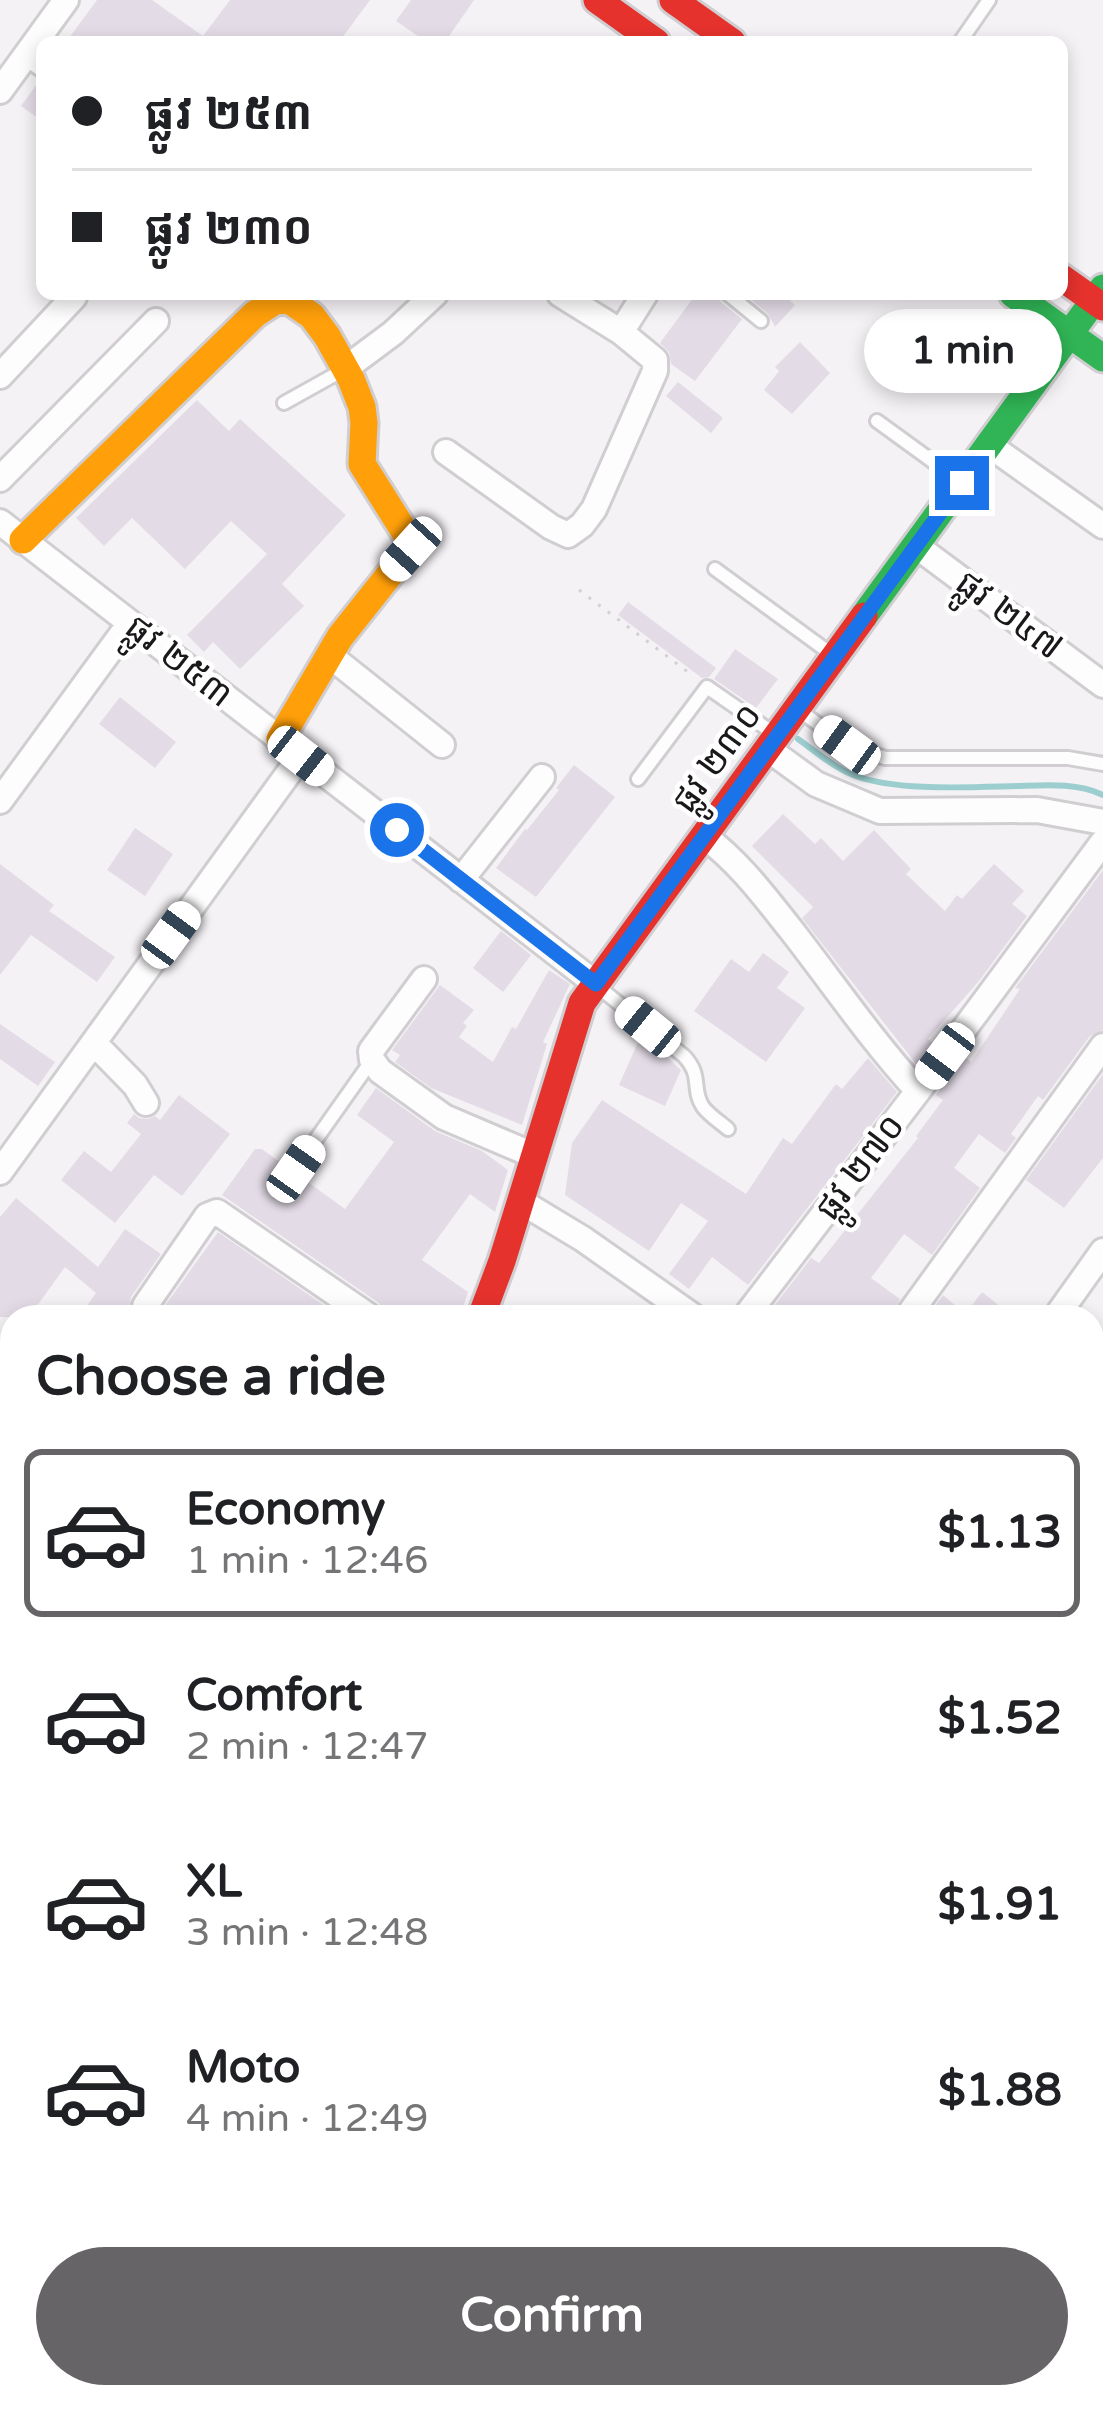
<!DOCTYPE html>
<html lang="en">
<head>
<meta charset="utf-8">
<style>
  :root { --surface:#fff; --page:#f6f6f6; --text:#202124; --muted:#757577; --line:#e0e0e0; --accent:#676467 }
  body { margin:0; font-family:"Varela Round","Noto Sans Khmer",sans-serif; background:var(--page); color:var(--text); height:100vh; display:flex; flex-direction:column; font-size:45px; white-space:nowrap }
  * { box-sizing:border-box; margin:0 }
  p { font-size:39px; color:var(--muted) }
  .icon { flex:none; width:66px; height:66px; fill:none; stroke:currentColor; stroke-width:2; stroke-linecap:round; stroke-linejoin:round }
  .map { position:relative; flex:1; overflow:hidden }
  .drawer { position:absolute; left:0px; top:1305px; width:1104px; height:1104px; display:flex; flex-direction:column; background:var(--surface); border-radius:36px 36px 0 0; box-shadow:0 6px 18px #0003 }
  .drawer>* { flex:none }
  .hud { position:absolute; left:36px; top:36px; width:1032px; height:264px; border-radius:18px; box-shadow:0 6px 18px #0003; display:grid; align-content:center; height:264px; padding:0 36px; background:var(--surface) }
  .end { position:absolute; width:54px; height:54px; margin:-27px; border:15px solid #1a73e8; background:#fff; box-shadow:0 0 0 6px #fff }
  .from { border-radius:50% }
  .bubble { position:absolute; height:84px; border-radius:42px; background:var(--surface); box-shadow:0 6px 18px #0003; font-size:39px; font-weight:700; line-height:84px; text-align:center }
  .car { position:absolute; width:36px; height:72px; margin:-36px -18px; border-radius:15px; box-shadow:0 0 9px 3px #0007; background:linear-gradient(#fff 24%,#345 0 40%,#fff 0 76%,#345 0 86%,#fff 0) }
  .hud b { display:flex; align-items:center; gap:42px; height:114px; font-size:45px }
  .hud b+b { border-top:3px solid var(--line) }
  .hud i { width:30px; height:30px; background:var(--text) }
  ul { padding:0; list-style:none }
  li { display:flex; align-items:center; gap:36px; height:168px; margin:0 24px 18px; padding:0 12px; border:6px solid transparent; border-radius:18px }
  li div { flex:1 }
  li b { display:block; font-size:45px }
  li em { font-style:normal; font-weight:700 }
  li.selected { border-color:var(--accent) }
  li>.icon { width:108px; height:108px; stroke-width:1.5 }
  h2 { padding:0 36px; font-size:54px; line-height:144px }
  .primary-button { display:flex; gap:24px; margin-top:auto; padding:24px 36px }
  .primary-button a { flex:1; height:138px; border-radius:72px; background:var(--accent); color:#fff; font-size:48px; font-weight:700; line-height:138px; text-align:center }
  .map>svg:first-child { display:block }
</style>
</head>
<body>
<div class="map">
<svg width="1103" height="2409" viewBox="0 0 1103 2409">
  <rect width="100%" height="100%" fill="#f5f2f6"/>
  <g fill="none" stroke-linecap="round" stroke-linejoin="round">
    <path stroke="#9ccecf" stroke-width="6" d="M798 739C815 751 833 767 853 775 896 792 973 787 1020 786 1048 785 1078 783 1103 795"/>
  </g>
  <path fill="#e3dbe6" d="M97 0H152L203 36 230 0H370L339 42H66Z
    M411 0H474L445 42H427L396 21Z
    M39 81H42V121L21 106Z
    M696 294H718L721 302 742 319 695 381 671 364 669 352 660 343Z
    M745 294H783L795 305 775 327 768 314Z
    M800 342 830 373 792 414 764 390 779 371 775 367Z
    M678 382 723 418 711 433 666 396Z
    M197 400 229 431 240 419 346 515 282 584 304 606 240 669 213 642 204 652 187 635 267 554 231 521 185 569 132 518 104 546 76 518Z
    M628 602 716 668 709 677 702 678 618 615Z
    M735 649 778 679 756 708 714 679Z
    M120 697 176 742 155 768 99 724Z
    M574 765 615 797 536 897 496 868 525 829 527 830 559 790 556 788Z
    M783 814 815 844 821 838 843 861 874 830 911 869 906 874 945 911 957 895 962 899 994 864 1024 891 1012 904 1027 916 979 981 928 1039 933 1043 917 1065 802 918 813 907 752 846Z
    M135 828 173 854 145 896 107 870Z
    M0 864 54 905 49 911 115 957 97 982 31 935 0 975Z
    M1103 870V1030L1090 1036 1043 1100 1038 1096 1011 1134 1016 1138 1005 1153 979 1134 954 1168 980 1188 932 1255 904 1234 871 1278 900 1299 891 1317H775L780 1310 774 1306 811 1258 819 1263 918 1138 916 1136 943 1100 936 1095 964 1056 971 1062 1020 989 1015 988Z
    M501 931 531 955 503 992 473 968Z
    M763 953 789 972 777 988 805 1008 766 1062 694 1011 731 959 749 972Z
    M549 970 570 984 543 1042 547 1044 522 1125 431 1088 395 1062 400 1055 392 1050 440 985 474 1010 463 1023 467 1026 459 1037 493 1062 512 1027 516 1029Z
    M0 1024 55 1062 38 1086 0 1059Z
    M639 1040 657 1048 681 1070 665 1106 619 1085Z
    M868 1058 897 1092 748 1285 712 1257 689 1289 669 1274 708 1221 681 1203 649 1251 565 1195 572 1143 602 1100 746 1194 783 1138 792 1144 836 1084 842 1089Z
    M1103 1074V1158L1064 1208 1026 1180Z
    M376 1088 435 1131 482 1151 508 1170 495 1212 470 1194 422 1260 468 1292 460 1317H386L379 1303 222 1195 255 1149H262L285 1166 288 1177 295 1179 301 1177 345 1209 394 1142 357 1115Z
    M179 1095 230 1134 182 1196 154 1175 115 1223 61 1180 84 1151 111 1172 141 1134 127 1123 134 1114 139 1118 148 1119 155 1116 160 1120Z
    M16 1198 98 1267 125 1229 161 1254 131 1297 128 1317H79L96 1293 65 1267 29 1317H0V1217Z
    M218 1232 341 1317H161V1311Z
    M982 1292 1014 1317H988L972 1305Z
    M943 1295 969 1317H927Z"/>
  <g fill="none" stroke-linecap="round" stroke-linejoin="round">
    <defs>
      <path id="lane" d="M960 42 989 0
        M24 58 42 71
        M728 294 761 321
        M284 403 345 369
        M877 421 961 482
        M715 569 834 656
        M800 711 847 745 885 758H1068L1103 764
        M638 779 707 687 776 735
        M596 985 684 1056C703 1076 691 1089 703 1107 709 1115 721 1123 728 1129
        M295 1169 372 1060"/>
      <path id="street" d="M0 91 66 0
        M621 332 645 294
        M346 368 393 333 435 294
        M0 376 74 297
        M989 445 1103 526
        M446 452 551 527 568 535 582 525 594 509 655 371V360L621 332 560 294
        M0 479 156 321
        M0 522 596 984
        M915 545 1103 685
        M329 655 442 745
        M768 749 816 784 880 811 1037 810 1103 822
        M0 801 130 623
        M704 836C740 863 764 896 792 931 834 985 872 1041 918 1091
        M461 880 542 777
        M424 979 371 1051 372 1060 380 1071 444 1117 533 1155
        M94 1043 135 1085 146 1103
        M0 1172 301 756
        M520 1201 583 1239 694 1317
        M145 1317V1306L207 1216 217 1212 370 1317
        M745 1317 918 1091 1103 842
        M907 1317 1103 1046
        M1056 1317 1103 1251
        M1092 1462 1103 1447
        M0 1476 12 1484
        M1092 1603 1103 1611
        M1092 1671 1103 1656
        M0 1682 12 1691
        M0 2076 12 2084
        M0 2212 12 2194
        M1092 2331 1103 2316
        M636 2397 669 2409
        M67 2409 75 2397
        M276 2409 297 2397
        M1036 2409 1045 2397"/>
      <path id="fast" d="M1013 294 1103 358
        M864 616 1103 288
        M0 1880 12 1865
        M1092 2107 1103 2091"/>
      <path id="slow" d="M23 540 255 314 275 301 289 300 312 316 327 336 351 379 362 407 364 423 362 464 413 545 340 637 280 739
        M873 2409 882 2397"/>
      <path id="jam" d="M597 0 656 42
        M673 0 732 42
        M1062 278 1103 307
        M481 1317 502 1261 582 1003 864 616"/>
    </defs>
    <use href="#lane" stroke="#d0ced1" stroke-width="18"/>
    <use href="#street" stroke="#d0ced1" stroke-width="30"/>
    <use href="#fast" stroke="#d0ced1" stroke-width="33"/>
    <use href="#slow" stroke="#d0ced1" stroke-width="33"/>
    <use href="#jam" stroke="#d0ced1" stroke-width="33"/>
    <path stroke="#d1d1d2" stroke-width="3" stroke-dasharray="3 9" stroke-linecap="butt" d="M579 590 692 675"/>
    <use href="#lane" stroke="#fefdfe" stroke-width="12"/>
    <use href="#street" stroke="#fefdfe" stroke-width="24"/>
    <use href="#fast" stroke="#30b455" stroke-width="27"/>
    <use href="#slow" stroke="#ff9f0a" stroke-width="27"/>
    <use href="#jam" stroke="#e5322d" stroke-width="27"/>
  </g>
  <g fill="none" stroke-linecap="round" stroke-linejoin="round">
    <path stroke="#1a73e8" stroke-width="15" d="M397 830 596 984 962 483"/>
  </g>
  <g text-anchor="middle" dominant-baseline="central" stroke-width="9" stroke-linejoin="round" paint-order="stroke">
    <g font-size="36" fill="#1a181a" stroke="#fff">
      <text transform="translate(1009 615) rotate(37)">ផ្លូវ ២៤៧</text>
      <text transform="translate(179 661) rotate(38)">ផ្លូវ ២៥៣</text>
      <text transform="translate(717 758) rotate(-54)">ផ្លូវ ២៣០</text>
      <text transform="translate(860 1167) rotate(-53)">ផ្លូវ ២៧០</text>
    </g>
  </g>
</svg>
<i class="end from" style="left:397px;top:830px"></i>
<i class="end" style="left:962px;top:483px"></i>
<div class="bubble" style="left:864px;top:309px;width:198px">1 min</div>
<i class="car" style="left:411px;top:549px;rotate:222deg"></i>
<i class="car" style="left:847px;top:745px;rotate:306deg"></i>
<i class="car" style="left:301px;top:756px;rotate:128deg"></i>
<i class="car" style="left:171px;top:935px;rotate:36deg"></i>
<i class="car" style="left:648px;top:1027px;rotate:309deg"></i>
<i class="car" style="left:945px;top:1056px;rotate:217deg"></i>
<i class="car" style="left:296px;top:1169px;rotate:35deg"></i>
<div class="hud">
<b><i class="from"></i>ផ្លូវ ២៥៣</b>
<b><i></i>ផ្លូវ ២៣០</b>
</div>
<section class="drawer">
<h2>Choose a ride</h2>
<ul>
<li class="selected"><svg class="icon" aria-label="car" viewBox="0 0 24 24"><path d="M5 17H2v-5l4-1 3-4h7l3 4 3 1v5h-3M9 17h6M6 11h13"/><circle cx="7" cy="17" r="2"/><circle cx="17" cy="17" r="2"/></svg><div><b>Economy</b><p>1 min · 12:46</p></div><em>$1.13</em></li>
<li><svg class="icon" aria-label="car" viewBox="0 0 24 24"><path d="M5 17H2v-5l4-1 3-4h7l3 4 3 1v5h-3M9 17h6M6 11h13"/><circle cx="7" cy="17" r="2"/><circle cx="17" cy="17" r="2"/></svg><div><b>Comfort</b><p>2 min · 12:47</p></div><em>$1.52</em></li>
<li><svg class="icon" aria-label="car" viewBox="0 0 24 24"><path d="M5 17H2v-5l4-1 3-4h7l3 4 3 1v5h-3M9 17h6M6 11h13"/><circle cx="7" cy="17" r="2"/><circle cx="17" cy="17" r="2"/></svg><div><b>XL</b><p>3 min · 12:48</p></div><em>$1.91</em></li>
<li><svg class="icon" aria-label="car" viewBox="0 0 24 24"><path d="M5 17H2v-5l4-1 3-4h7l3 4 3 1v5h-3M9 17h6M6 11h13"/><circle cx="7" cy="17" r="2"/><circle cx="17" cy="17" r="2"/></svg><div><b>Moto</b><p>4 min · 12:49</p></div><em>$1.88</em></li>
</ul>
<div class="primary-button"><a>Confirm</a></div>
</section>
</div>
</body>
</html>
